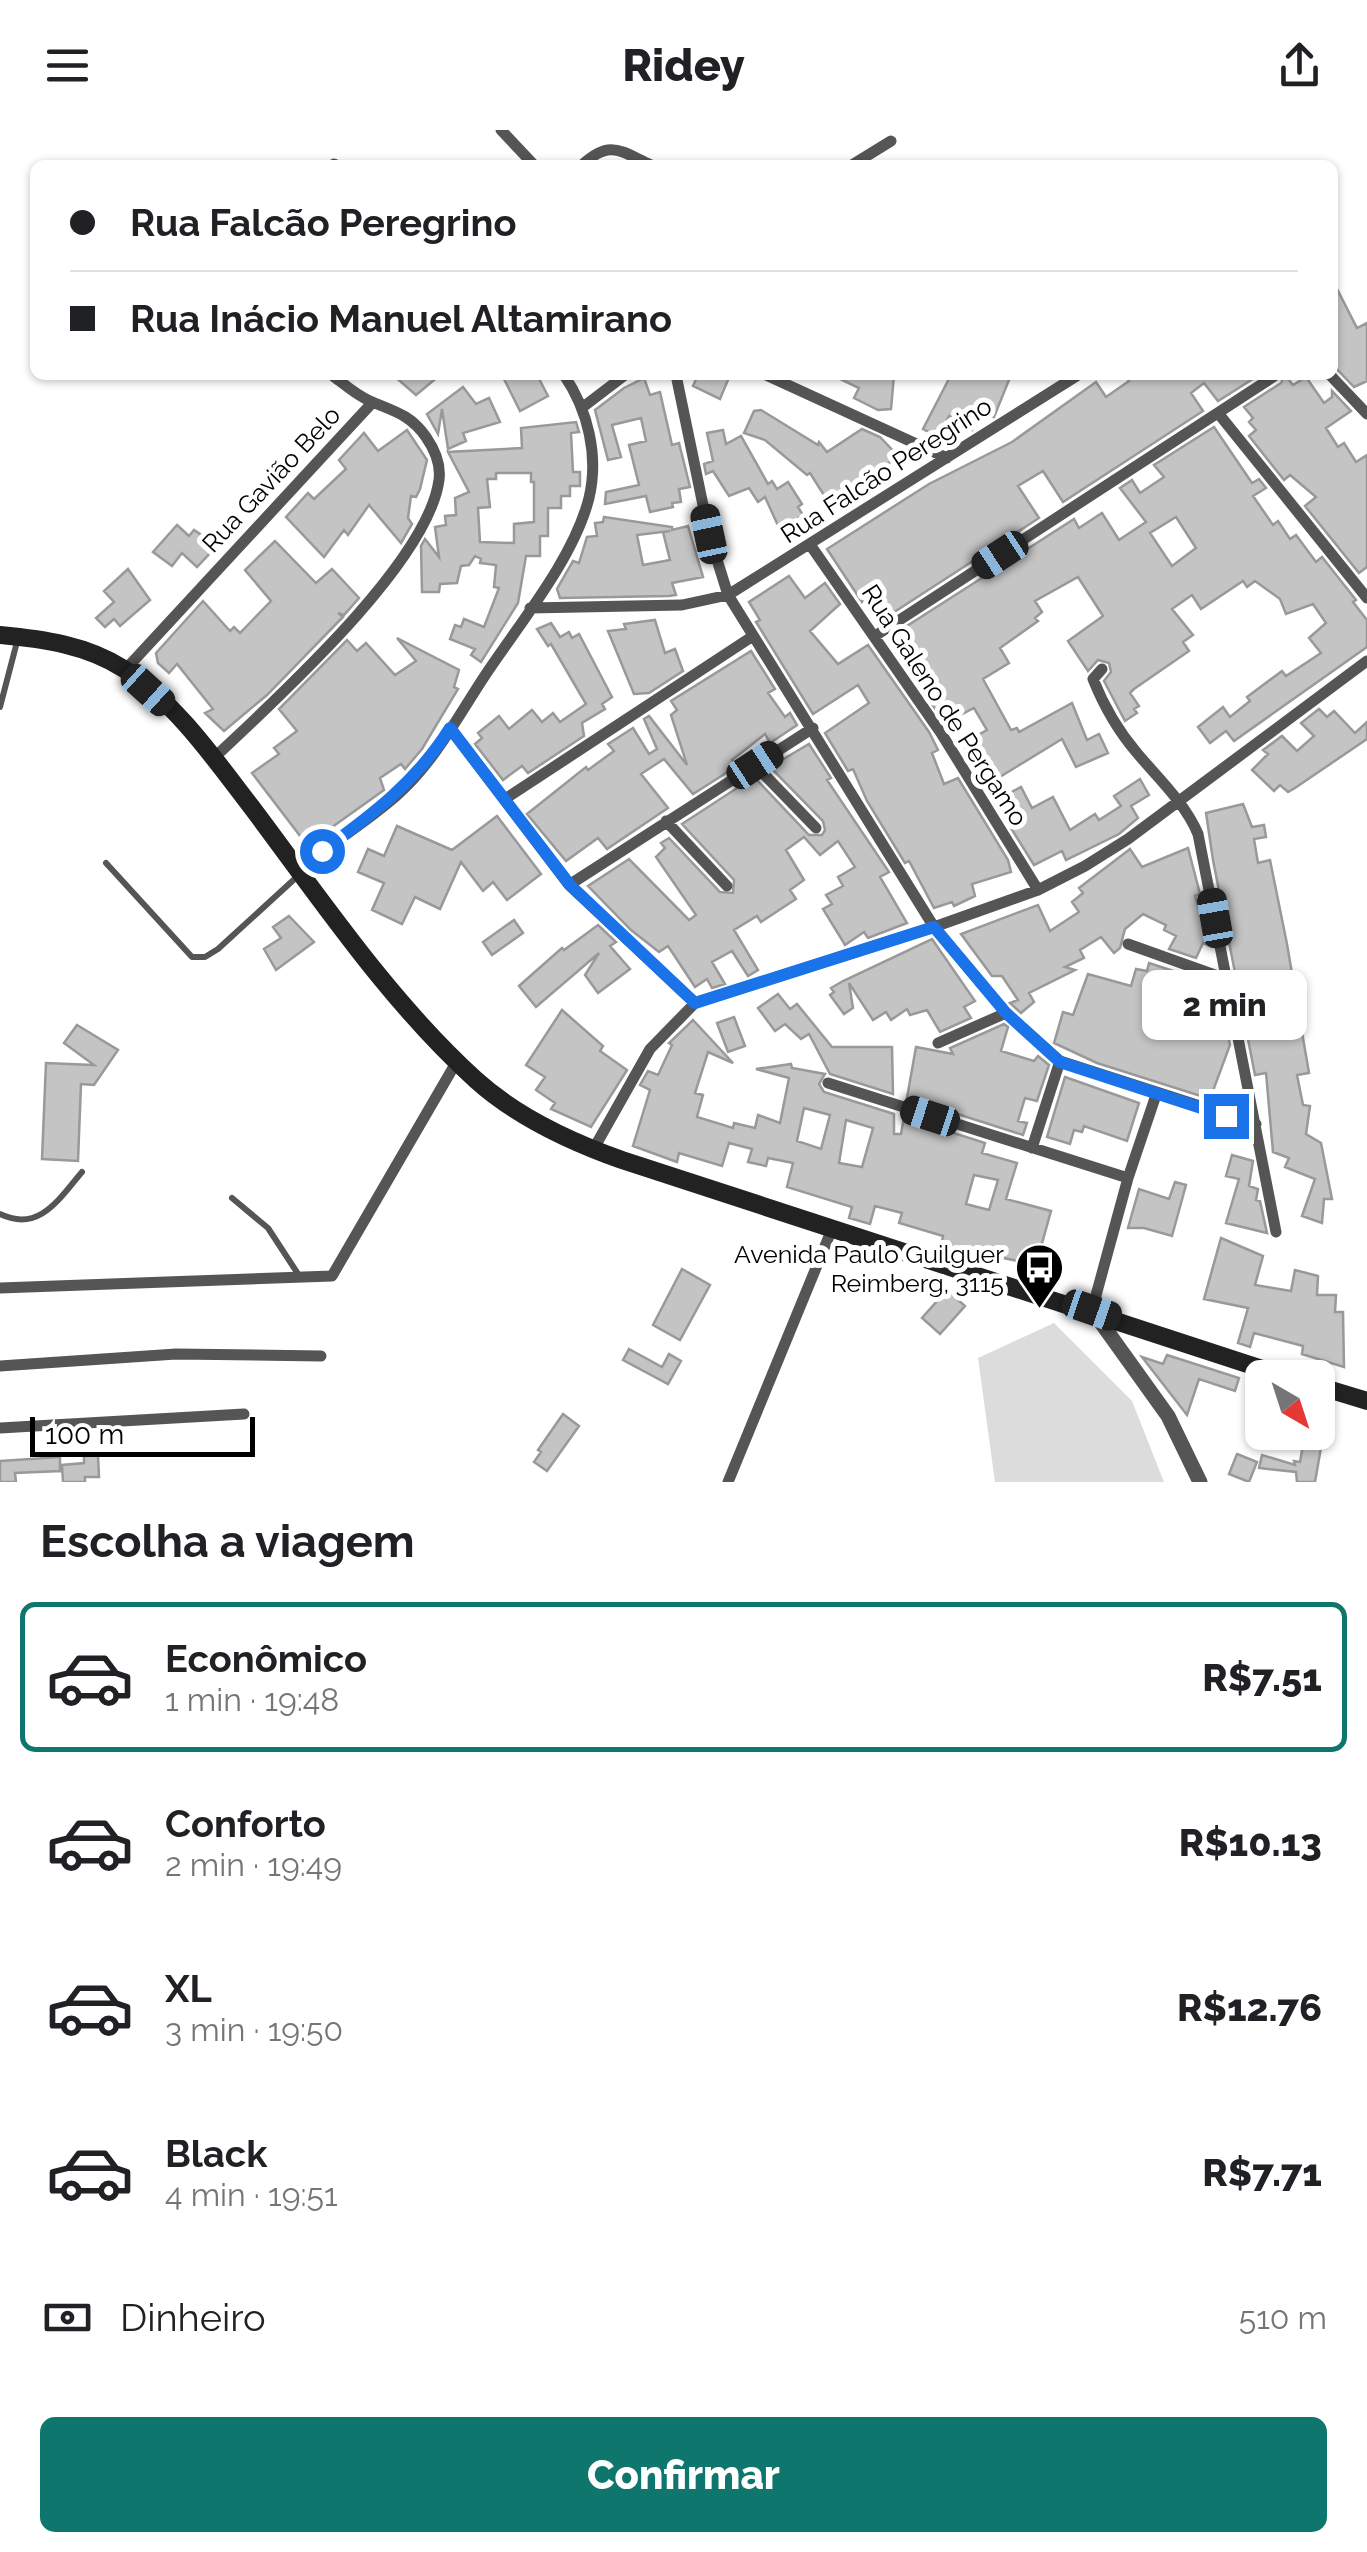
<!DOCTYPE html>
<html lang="pt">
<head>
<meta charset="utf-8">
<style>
  :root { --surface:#fff; --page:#f6f6f6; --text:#202124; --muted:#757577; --line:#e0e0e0; --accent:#0f766e }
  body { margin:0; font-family:Raleway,sans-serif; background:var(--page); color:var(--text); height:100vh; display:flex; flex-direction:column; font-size:38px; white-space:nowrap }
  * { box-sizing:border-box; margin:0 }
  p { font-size:32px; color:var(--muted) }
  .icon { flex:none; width:55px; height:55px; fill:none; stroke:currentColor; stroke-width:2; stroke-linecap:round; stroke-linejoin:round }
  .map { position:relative; height:1352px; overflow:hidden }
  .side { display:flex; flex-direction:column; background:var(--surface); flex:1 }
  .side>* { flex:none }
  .top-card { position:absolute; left:30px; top:30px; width:1308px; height:220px; border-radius:15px; box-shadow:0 2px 8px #0004; display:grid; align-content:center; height:220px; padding:0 40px; background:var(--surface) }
  .needle { width:65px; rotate:141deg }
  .buttons { position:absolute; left:1245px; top:1230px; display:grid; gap:20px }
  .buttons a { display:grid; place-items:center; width:90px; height:90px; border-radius:15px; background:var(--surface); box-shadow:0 2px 8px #0004; font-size:50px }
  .scale { position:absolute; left:30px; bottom:25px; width:225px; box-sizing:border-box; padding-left:10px; border:5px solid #000; border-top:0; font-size:28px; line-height:35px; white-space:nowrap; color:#000; -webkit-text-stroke:8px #fff; paint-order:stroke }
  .end { position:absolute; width:45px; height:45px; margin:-22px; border:12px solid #1a73e8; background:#fff; box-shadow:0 0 0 5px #fff }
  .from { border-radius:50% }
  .bubble { position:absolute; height:70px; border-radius:15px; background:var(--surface); box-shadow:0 2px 8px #0004; font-size:32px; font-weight:800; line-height:70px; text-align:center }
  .car { position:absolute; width:30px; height:60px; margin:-30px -15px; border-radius:12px; box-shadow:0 0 8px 2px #0007; background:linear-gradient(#222 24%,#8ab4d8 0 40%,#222 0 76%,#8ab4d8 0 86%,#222 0) }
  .top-card b { display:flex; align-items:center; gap:35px; height:95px; font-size:38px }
  .top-card b+b { border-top:2px solid var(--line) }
  .top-card i { width:25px; height:25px; background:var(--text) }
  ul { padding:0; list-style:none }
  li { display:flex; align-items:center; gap:30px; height:150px; margin:0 20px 15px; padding:0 20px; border:5px solid transparent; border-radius:15px }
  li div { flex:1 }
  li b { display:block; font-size:38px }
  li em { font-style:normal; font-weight:800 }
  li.active { border-color:var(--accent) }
  li>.icon { width:90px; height:90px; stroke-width:1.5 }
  h2 { padding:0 40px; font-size:45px; line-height:120px }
  .pay { display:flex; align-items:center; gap:25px; height:110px; padding:0 40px; font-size:38px }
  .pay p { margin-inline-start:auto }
  .cta { display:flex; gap:20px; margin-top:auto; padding:20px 40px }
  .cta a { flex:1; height:115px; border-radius:15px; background:var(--accent); color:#fff; font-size:40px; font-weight:800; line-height:115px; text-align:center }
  header { display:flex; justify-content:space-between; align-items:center; height:130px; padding:0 40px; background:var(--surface); font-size:45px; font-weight:800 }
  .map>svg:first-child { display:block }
</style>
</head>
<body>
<header><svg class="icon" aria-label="menu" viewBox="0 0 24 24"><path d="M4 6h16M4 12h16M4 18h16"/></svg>Ridey<svg class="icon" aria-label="share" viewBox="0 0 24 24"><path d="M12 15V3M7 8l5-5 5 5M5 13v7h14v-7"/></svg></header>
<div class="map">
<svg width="1367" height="1352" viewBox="0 0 1367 1352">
  <rect width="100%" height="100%" fill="#fff"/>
  <path fill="#dcdcdc" d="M1054 1193 1132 1271 1164 1352H995L978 1228Z"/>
  <path fill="#c4c4c4" stroke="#999" stroke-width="2.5" fill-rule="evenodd" d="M1332 149 1357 198 1367 193V251L1354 257 1332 234Z
    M393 245H440L416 265Z
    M502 245H537L548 266 520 281Z
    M698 245H730L720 269 693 256Z
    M832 245H894L891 279 878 280 854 268 859 258Z
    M951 245H1011L994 287 983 286 972 300 949 286 938 307 923 299Z
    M1125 245H1259L1218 271 1204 253 1191 263 1203 281 1063 372 1043 341 1018 356 1039 388 885 488 872 466 862 472 827 419 929 354 1012 312 1096 252 1106 267 1129 251Z
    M1285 245 1293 255 1306 247 1324 273 1332 267V261L1351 281 1326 298 1338 317 1344 313 1356 332 1367 325V437L1359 443 1305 376 1316 367 1290 345 1284 350 1249 306 1256 300 1249 292 1253 288 1244 277 1281 253Z
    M644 248 650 265 660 262 672 315 679 313 690 357 679 359 681 372 672 373 673 377 650 382 646 366 605 374 606 362 639 355 629 315 646 311 641 288 612 295 621 327 608 330 595 280 624 258Z
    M463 257 476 274 489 268 500 292 463 303 466 311 448 319 442 279 438 304 427 284Z
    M761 280 818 315 819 312 827 322 862 299 880 307 899 327 827 370 810 343 807 345 765 310 744 303 754 281Z
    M576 292 579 302 571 303 573 342H580V356H570V366H561V378H548V406H540V426H526L518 473 481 532 471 525 475 519 450 509 455 495 461 497 464 489 484 497 499 458 494 457 496 435 480 433 481 429 475 426 469 435 461 436 457 453 440 454 439 462H422L421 416 425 409 439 427 435 397 446 395 445 386 456 385 455 368 469 362 448 322 522 318 521 298ZM496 343H531V352H534V392L514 394V413L480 412 478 378 490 377 487 349H496Z
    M1214 297 1252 353 1259 349 1266 358 1253 366 1273 395 1278 391 1290 409 1296 405 1316 432 1322 427 1356 470 1353 472 1367 490V517L1234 611 1226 601 1210 613 1198 597 1223 577 1230 587 1250 571 1247 567 1282 541 1286 546 1321 523 1309 508 1326 493 1313 474 1286 484 1280 469 1255 451 1247 457 1243 451 1201 479 1192 465 1172 479 1193 505 1183 512 1189 521 1134 559 1130 563 1139 576 1134 579 1137 583 1125 591 1104 551 1111 542 1109 533 1098 530 1088 541 1068 511 1103 486 1078 447 1035 471 1042 482 1035 488 1038 491 1000 518 1009 533 983 549 1011 600 1017 598 1019 602 1072 573 1087 610 1099 604 1108 623 1076 637 1062 609 985 656 963 613 987 600 974 578 945 593 897 524 904 520 896 503 1074 389 1079 398 1102 383 1119 410 1146 392 1120 358 1132 350 1140 363 1164 347 1154 335ZM1176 387 1196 418 1172 436 1150 403Z
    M407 300 427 330 420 359 416 367 411 366 408 388 412 394 401 413 369 375 348 405 344 400 324 427 286 387 308 363 314 369 346 339 339 330 364 303 378 321Z
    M723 300 726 314 741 306 768 354 772 351 777 359 788 352 802 374 798 377 803 385 780 400 765 367 758 372 749 358 729 366 713 341 706 344 704 334 713 331 707 303Z
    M604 387 672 397V400L688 396 703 447 672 453 676 465 669 466 560 468 557 459 573 431 579 433 587 407 597 406 595 393 603 392ZM670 401 663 402 670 430 643 435 637 405Z
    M177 395 189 406 194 400 209 410 206 413 213 420 197 437 182 423 172 436 153 422Z
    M275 411 316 453 332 439 359 468 344 485 338 483 343 487 338 492 267 565 224 601 205 583 213 579 177 534 169 543 158 533 156 523 203 471 230 501 234 497 240 503 271 471 245 440Z
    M128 439 150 470 120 496 114 489 105 497 96 488 114 472 104 461Z
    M789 446 805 468 825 453 840 474 810 501 838 534 868 515 929 602 938 620 932 623 944 654 958 648 1008 730 1011 742 972 754 975 766 954 776 952 772 934 778 909 731 905 733 867 671 853 639 848 641 825 603 869 573 858 555 813 584 756 492 760 490 749 472Z
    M655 490 665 523 675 519 683 541 649 563 634 564 608 501 626 499 624 494Z
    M551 493 560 507 569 502 572 508 579 504 612 567 602 574 605 579 582 593 584 606 528 643 522 636 503 650 475 614 482 608 478 603 499 586 509 599 532 580 542 592 553 583 560 592 586 574 551 514 548 516 537 499Z
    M397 508 459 540 454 557 458 559 422 619 405 639 401 634 380 648 384 660 307 715 252 643 279 624 274 618 297 601 279 579 347 510 357 521 366 513 395 545 416 531Z
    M751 521 775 559 768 563 785 587 790 583 797 595 770 613 765 604 732 630 737 636 693 664 664 629 641 644 668 678 607 719 598 708 566 731 527 684 586 637 588 640 614 621 608 614 633 598 649 624 657 619 644 589 649 586 687 635 671 585 677 580 671 571Z
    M1319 579 1327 587 1334 581 1355 603 1367 592V609L1295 658 1288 662 1280 655 1274 661 1252 640 1268 624 1263 620 1282 606 1297 621 1314 606 1301 593Z
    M809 614 831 648 827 650 889 742 880 747 907 793 868 808 864 802 845 815 823 779 832 774 826 765 843 756 838 747 855 737 838 711 820 725 804 707 786 720 804 750 790 760 796 769 761 792 757 786 734 800 758 840 748 846 732 821 712 832 725 854 712 858 707 849 695 857 668 816 659 822 631 800 588 756 629 729 689 790 696 785 656 727 665 718 661 713 669 708 720 762 733 763 734 750 682 694 754 647 809 705H822L825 700 823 691 770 637Z
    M1140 649 1149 665 1131 676 1138 688 1119 704 1066 730 1062 721 1034 735 994 671 1021 657 1032 678 1053 667 1070 700 1095 684 1099 690 1121 676 1114 666Z
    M1243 674 1252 697 1264 695 1266 707 1254 709 1258 733 1270 730 1287 814 1309 943 1297 945 1303 975 1310 976 1306 1004 1321 1013 1332 1069H1324L1322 1093 1302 1086 1315 1049 1285 1037 1289 1028 1273 1022 1266 943 1255 945 1213 730 1206 683Z
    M497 686 541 744 507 770 493 752 483 761 461 732 440 779 415 767 402 794 372 780 384 753 358 742 368 719 384 726 397 696 452 720Z
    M1188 718 1200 764 1195 766 1210 816 1203 813 1196 828 1169 819 1176 806 1164 800 1166 795 1143 784 1125 799 1120 818 1114 823 1101 807 1080 820 1084 828 1065 837 1075 840 1029 863 1034 872 1021 883 1010 873 1018 870 1002 846H992L961 804 1038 775 1050 801 1079 782 1072 772 1083 763 1079 758 1130 719 1142 737Z
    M289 786 314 812 276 840 264 819 281 808 273 797Z
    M514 790 523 803 492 825 483 812Z
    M598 795 616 812 610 816 630 839 598 863 585 845 599 823 536 877 519 856 562 818 564 820Z
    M932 809 975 871 964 877 971 888 940 902 927 880 910 885 907 879 891 890 886 882 873 890 849 853 853 878 844 884 830 865 834 862 831 858 843 851Z
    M1149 833 1201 850 1196 873 1223 881 1230 915 1210 969 1097 933 1054 913 1063 882 1073 885 1088 844 1131 856 1136 839 1147 841Z
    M778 864 790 879 797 874 832 917H892L893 964 830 944 809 904 801 909 785 894 775 901 758 878Z
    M562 880 603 916 600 921 627 940 591 997 551 979 555 973 536 960 545 947 526 935Z
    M734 887 745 916 728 922 717 893Z
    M693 890 733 933 708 922 695 963 703 965 697 987 733 998 734 993 755 998 758 985 780 993 789 948 756 939 791 934 792 938 825 944 819 954 824 962 894 984V1004H901L904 987 985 1013 982 1023 1017 1033 1006 1069 1051 1081 1036 1135 994 1126 989 1132 971 1127 949 1119 951 1113 942 1111 943 1106 899 1093 902 1083 875 1076 870 1094 849 1088 852 1077 787 1057 793 1033 768 1028 766 1036 748 1032 752 1019 729 1013 722 1036 679 1023 677 1032 633 1016 650 960 640 955 648 941 658 945 672 915 669 913ZM804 978 830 985 821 1019 797 1011ZM846 990 873 998 862 1037 839 1033ZM974 1045 998 1050 989 1080 966 1074Z
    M1004 894 1008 897 1001 921 1034 931 1038 926 1049 935 1037 971 1025 968 1018 991 1027 993 1023 1005 907 968 916 917 953 924 950 918Z
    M77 895 118 920 94 955 81 954 78 1031 42 1029 46 933 94 935 64 913Z
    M1065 947 1139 973 1127 1011 1084 996 1082 1002 1074 1000 1070 1014 1047 1007Z
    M1232 1025 1253 1031 1249 1056 1258 1059 1256 1070 1260 1071 1267 1103 1226 1093 1239 1049 1226 1046Z
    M1175 1052 1186 1055 1172 1106 1144 1098H1128L1139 1059 1169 1069Z
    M1221 1108 1263 1126 1255 1155 1291 1161 1295 1140 1318 1146 1317 1165H1336L1335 1182H1343L1344 1237 1302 1224 1303 1216 1254 1203 1250 1217 1238 1213 1248 1178 1204 1169Z
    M682 1139 710 1155 680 1210 653 1195Z
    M947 1160 965 1176 940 1204 922 1188Z
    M629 1219 662 1237 669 1224 681 1231 668 1254 623 1230Z
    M1167 1225 1239 1248 1235 1261 1199 1249 1187 1285 1142 1227 1163 1234Z
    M563 1284 579 1296 547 1341 534 1332 541 1322 538 1320Z
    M1304 1309 1322 1312 1315 1352H1297L1296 1342 1259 1338 1262 1325 1295 1335 1294 1331 1300 1332Z
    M1237 1324 1257 1332 1249 1352 1229 1344Z
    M98 1325 99 1347H85V1352H63L62 1335 84 1333V1326Z
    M60 1327V1341L15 1343 16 1352H0V1331Z"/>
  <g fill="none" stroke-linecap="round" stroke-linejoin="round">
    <path stroke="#555" stroke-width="6" d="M0 577 18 508
      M106 733 192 827H205L218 819 300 744
      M232 1068 268 1098 300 1147
      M0 1084C39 1103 59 1069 82 1042"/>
    <path stroke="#555" stroke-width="11" d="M501 0 534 35
      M334 34 336 35
      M582 35C610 9 620 21 651 35
      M852 35 891 11
      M676 245 709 404 728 465 934 797 1006 883 1060 931 1256 994
      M766 245 947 328
      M1330 245 1367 284
      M583 277 625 245
      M1218 283 1367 468
      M811 416 941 603 1038 760
      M530 478 682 475 728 465 1078 245
      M875 506 1276 245
      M1102 539 1093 549C1103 574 1119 602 1137 623 1158 648 1185 673 1198 704L1276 1102
      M125 540 372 273
      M450 598 569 755 695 873
      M214 628C275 570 428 433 439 350 441 335 435 320 426 307 410 284 393 281 370 271 356 265 344 254 332 245
      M755 635 816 698
      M505 669 753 506
      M666 691 727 756
      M298 738C330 715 365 693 396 666 434 633 458 586 486 544 520 493 574 428 589 368 599 326 588 280 564 245
      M569 755 813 598
      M1128 814 1226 849
      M938 913 1006 883
      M828 953 1128 1048
      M1032 1018 1060 931
      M593 1020 650 919 695 873 934 797 1038 760 1085 736 1128 709 1367 531
      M0 1158 332 1146 457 931
      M1092 1180 1128 1048 1156 965
      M0 1236 176 1224 321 1226
      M0 1298 244 1284
      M728 1352 832 1099"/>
    <path stroke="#555" stroke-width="15" d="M1092 1180 1168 1286 1200 1352"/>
    <path stroke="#222" stroke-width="18" d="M0 505C43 509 87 515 124 539 176 573 216 631 253 679 322 771 390 872 476 950 517 987 571 1012 622 1030L1290 1248
      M1318 1256 1367 1271"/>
  </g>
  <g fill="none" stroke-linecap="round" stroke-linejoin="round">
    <path stroke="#1a73e8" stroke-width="12" d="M322 721C372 685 417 651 450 598L570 755 695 873 934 797 1006 883 1060 932 1226 986"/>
  </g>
  <defs>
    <symbol id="bus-pin" viewBox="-11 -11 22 30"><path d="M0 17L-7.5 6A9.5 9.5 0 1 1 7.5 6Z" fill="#000" stroke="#fff"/><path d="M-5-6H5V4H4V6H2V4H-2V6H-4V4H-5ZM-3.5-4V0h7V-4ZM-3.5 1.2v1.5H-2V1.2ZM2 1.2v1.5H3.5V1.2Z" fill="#fff"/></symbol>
  </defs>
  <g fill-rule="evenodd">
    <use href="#bus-pin" x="1012" y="1110" width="55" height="75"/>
  </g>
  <g text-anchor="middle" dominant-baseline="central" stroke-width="10" stroke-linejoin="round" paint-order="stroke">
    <g font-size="25" fill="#000" stroke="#fff">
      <text transform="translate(886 340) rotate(-33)">Rua Falcão Peregrino</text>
      <text transform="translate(271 349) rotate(-47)">Rua Gavião Belo</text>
      <text transform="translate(945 575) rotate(57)">Rua Galeno de Pergamo</text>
    </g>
    <g font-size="25" fill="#000" stroke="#fff" text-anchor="end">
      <text x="1004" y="1124">Avenida Paulo Guilguer<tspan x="1004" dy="29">Reimberg, 3115</tspan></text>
    </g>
  </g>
</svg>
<div class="buttons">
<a><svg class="needle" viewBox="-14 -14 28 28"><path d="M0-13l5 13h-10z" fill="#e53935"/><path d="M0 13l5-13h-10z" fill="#757577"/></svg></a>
</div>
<div class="scale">100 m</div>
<i class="end from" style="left:322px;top:721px"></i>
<i class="end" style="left:1226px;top:986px"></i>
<div class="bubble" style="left:1142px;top:840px;width:165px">2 min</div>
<i class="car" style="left:709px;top:404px;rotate:348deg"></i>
<i class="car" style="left:1000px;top:425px;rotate:237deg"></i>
<i class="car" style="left:148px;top:560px;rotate:132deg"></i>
<i class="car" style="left:755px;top:635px;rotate:57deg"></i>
<i class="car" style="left:1215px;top:788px;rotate:350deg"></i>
<i class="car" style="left:930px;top:986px;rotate:288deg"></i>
<i class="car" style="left:1092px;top:1180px;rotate:109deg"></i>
<div class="top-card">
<b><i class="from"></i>Rua Falcão Peregrino</b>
<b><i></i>Rua Inácio Manuel Altamirano</b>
</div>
</div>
<section class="side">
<h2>Escolha a viagem</h2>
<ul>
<li class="active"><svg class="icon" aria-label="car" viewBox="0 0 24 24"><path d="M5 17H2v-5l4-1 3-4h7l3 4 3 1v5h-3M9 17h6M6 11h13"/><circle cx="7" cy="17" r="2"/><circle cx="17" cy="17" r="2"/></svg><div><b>Econômico</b><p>1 min · 19:48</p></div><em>R$7.51</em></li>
<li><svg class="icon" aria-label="car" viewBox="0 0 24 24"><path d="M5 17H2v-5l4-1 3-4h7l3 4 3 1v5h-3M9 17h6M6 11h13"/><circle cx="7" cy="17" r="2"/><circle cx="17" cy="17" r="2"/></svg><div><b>Conforto</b><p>2 min · 19:49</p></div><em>R$10.13</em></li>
<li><svg class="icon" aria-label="car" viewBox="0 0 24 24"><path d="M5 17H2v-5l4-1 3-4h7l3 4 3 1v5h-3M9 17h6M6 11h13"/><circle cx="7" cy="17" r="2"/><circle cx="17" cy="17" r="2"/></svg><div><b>XL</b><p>3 min · 19:50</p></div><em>R$12.76</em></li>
<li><svg class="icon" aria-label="car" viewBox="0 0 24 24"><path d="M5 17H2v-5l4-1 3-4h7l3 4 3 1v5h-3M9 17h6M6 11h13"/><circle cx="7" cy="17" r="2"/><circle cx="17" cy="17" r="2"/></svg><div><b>Black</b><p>4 min · 19:51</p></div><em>R$7.71</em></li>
</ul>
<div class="pay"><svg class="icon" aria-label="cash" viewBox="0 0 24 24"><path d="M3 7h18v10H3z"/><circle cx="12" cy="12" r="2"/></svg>Dinheiro<p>510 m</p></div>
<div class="cta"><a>Confirmar</a></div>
</section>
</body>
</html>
